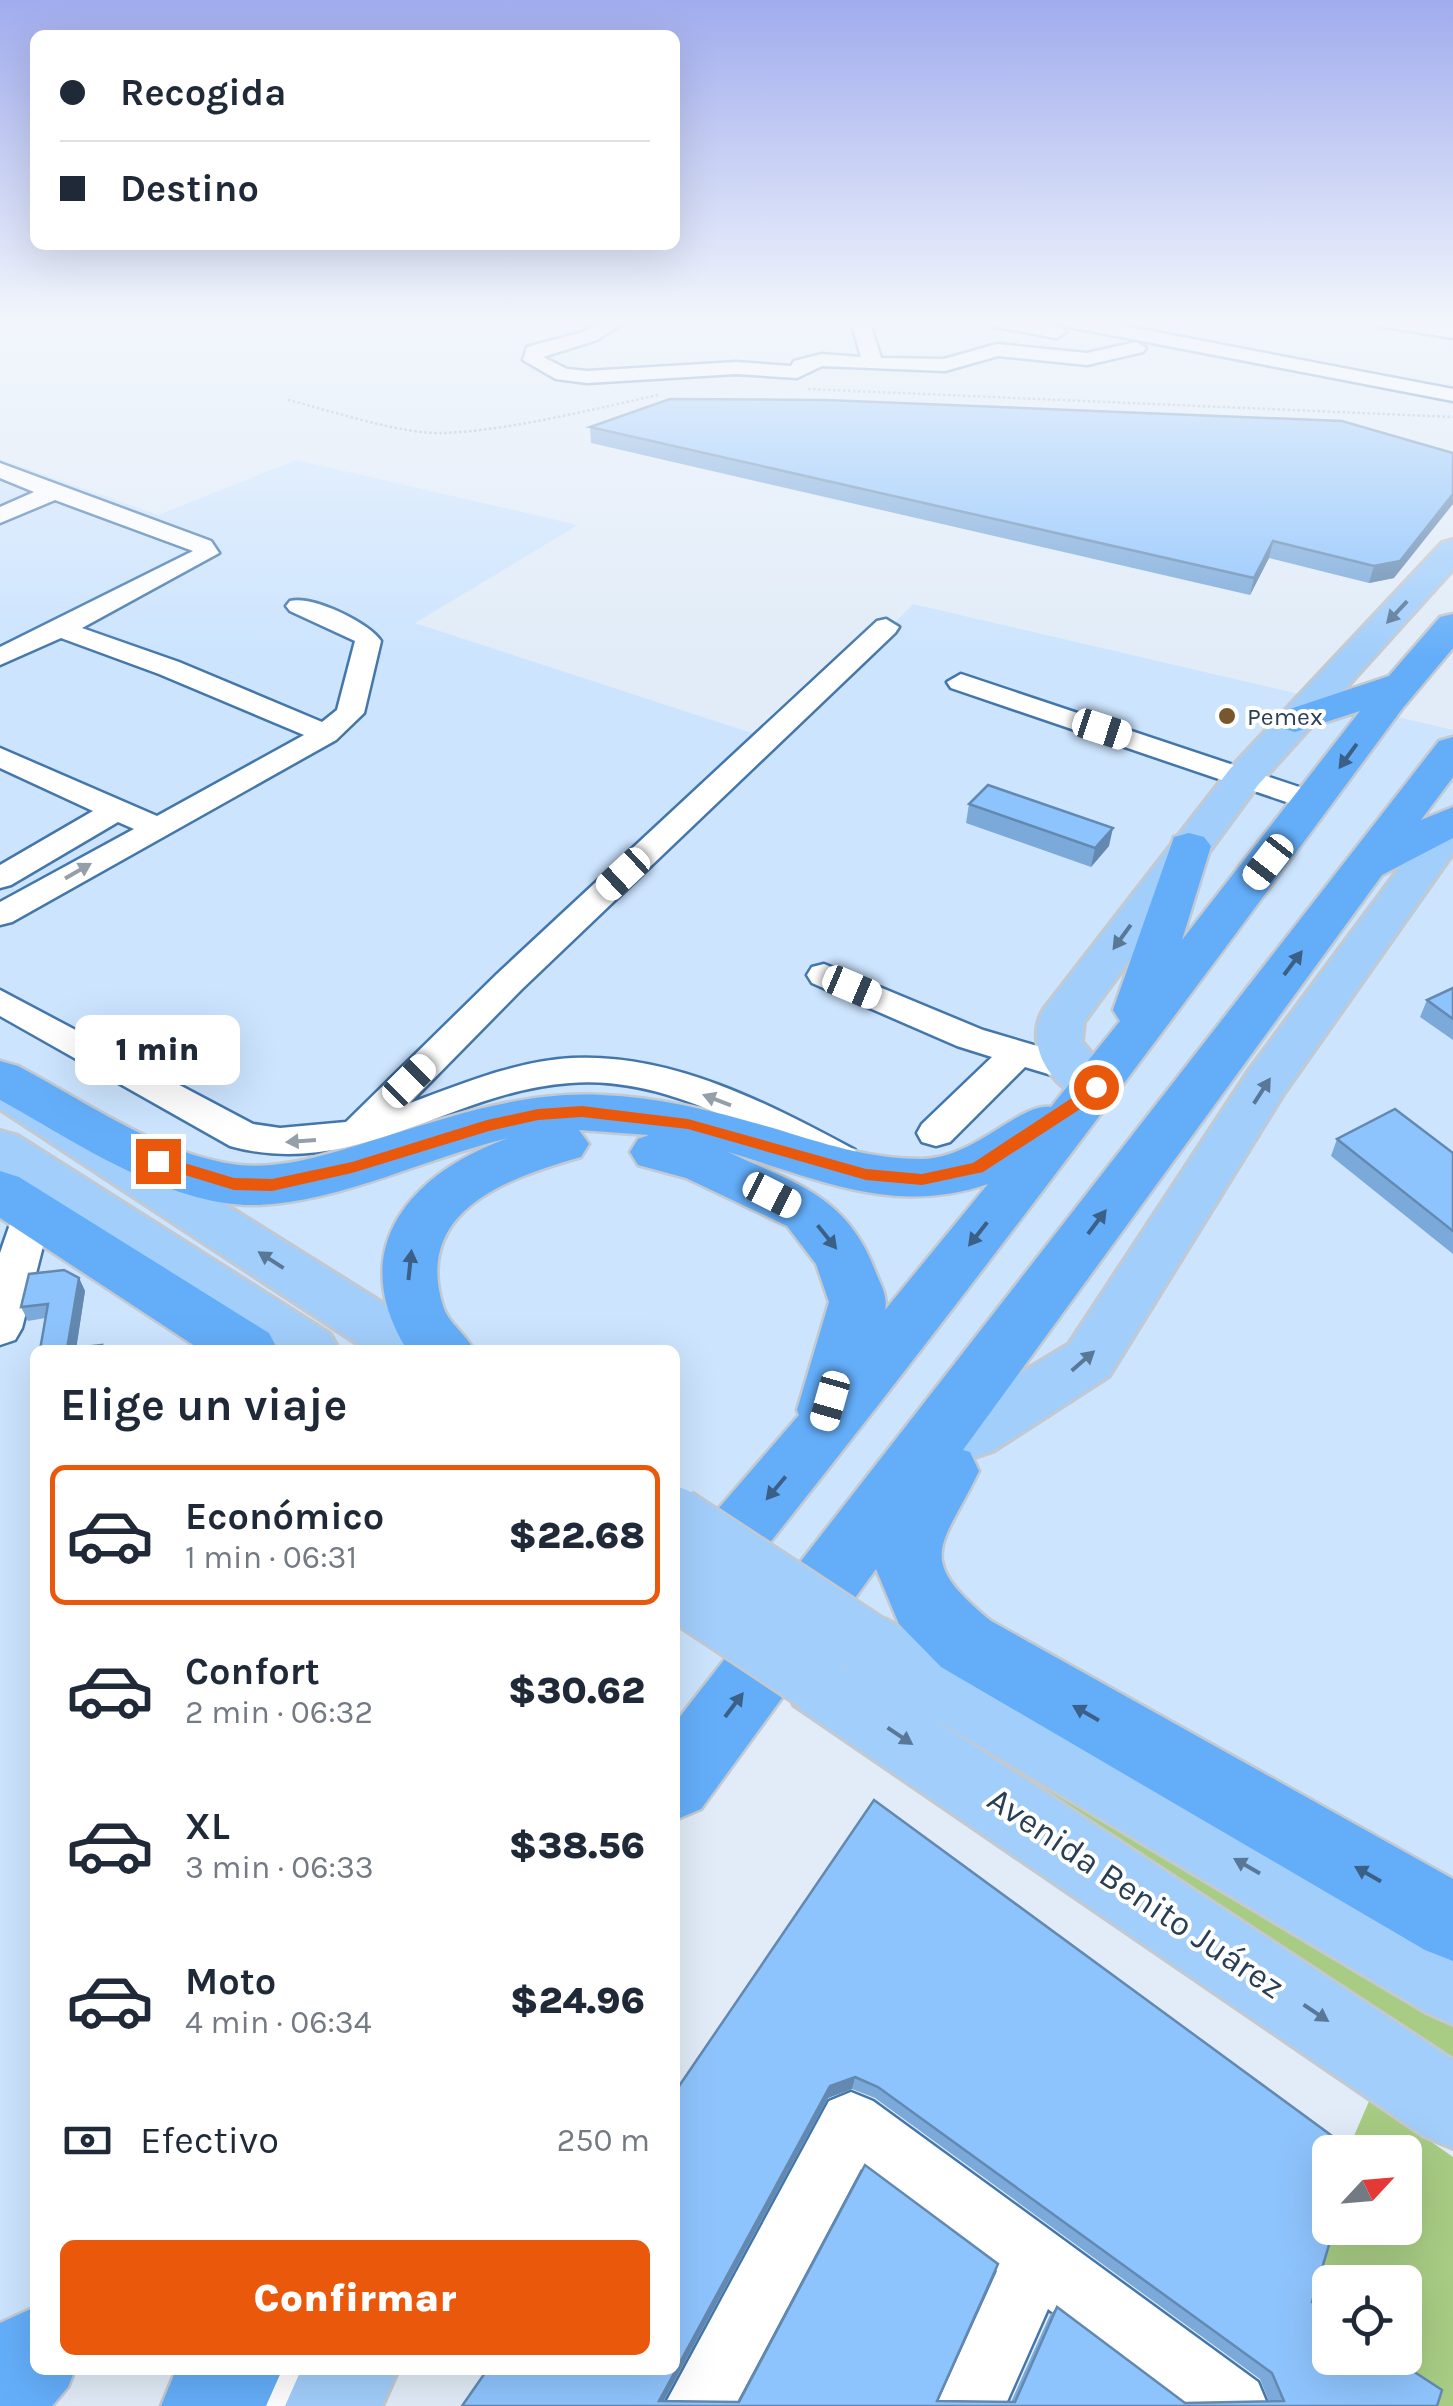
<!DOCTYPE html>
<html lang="es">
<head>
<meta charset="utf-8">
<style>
  :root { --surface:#fff; --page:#f6f6f7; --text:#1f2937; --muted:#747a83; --line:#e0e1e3; --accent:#ea580c }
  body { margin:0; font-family:Karla,sans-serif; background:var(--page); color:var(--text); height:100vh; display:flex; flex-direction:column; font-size:38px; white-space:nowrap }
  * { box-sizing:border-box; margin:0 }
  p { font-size:32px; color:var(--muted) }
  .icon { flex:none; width:55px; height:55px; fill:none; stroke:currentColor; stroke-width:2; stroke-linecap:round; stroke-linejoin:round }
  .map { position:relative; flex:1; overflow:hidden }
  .sheet { position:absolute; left:30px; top:1345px; width:650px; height:1030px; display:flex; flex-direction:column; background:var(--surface); border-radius:15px; box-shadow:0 10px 40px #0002 }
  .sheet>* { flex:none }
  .guide { position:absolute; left:30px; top:30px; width:650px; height:220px; border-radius:15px; box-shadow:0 10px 40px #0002; display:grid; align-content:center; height:220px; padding:0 30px; background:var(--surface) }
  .needle { width:65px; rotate:64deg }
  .buttons { position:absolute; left:1312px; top:2135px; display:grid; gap:20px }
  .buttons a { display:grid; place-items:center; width:110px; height:110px; border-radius:15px; background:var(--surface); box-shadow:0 10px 40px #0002; font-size:50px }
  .end { position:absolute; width:45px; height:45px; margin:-22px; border:12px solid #ea580c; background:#fff; box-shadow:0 0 0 5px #fff }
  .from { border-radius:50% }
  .bubble { position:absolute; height:70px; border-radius:15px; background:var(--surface); box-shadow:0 10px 40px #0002; font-size:32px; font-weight:800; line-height:70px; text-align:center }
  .car { position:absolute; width:30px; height:60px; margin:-30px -15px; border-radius:12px; box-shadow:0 0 8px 2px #0007; background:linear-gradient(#fff 24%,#345 0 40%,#fff 0 76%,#345 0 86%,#fff 0) }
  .guide b { display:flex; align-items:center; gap:35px; height:95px; font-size:38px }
  .guide b+b { border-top:2px solid var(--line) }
  .guide i { width:25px; height:25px; background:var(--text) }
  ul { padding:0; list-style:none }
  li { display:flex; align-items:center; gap:30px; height:140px; margin:0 20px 15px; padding:0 10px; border:5px solid transparent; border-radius:15px }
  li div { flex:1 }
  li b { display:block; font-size:38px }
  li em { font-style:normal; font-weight:800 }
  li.active { border-color:var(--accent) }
  li>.icon { width:90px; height:90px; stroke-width:1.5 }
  h2 { padding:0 30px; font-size:45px; line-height:120px }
  .pay { display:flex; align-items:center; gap:25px; height:110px; padding:0 30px; font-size:38px }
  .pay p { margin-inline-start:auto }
  .cta { display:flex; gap:20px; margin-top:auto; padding:20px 30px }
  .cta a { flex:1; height:115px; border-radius:15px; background:var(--accent); color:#fff; font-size:40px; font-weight:800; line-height:115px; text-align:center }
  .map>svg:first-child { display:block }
</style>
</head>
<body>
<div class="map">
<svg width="1453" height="2406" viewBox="0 0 1453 2406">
  <rect width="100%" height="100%" fill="#e1ecf8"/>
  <path fill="#cce4fe" d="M0 459 158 515 296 460 578 525 415 623 779 742 913 604 1453 730V1980L799 1590 675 1718V1350H35V2370L0 2406Z"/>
  <path fill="#a8cc84" d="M842 1656 1453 2021V2062Z
    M1370 2099 1453 2157V2406H1423L1369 2358H1405V2282H1330V2331L1299 2310 1330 2228H1405V2152H1347Z"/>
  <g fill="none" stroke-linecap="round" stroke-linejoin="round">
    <defs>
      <path id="minor" d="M605 320H628L597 340 543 357 567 369 587 371 736 362 791 366 794 361 822 354 861 357 851 320H869L881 358 944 359 997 344 1087 353 1136 342 1146 348 1143 352 1087 365 998 356 945 371 822 366 797 378 736 374 587 383 556 379 523 360 527 347 583 332Z
        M983 320H1022L1063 328 1066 332 1056 338 992 326Z
        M1055 320H1093L1453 389V401L1064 326Z
        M1370 320H1414L1453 326V338L1379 326Z
        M0 463 211 541 219 553 82 628 179 662 322 722 337 710 355 641 290 611 286 606 290 601C312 595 370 623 381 641L364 713 336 740 12 922 0 925V902L134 829 118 822 11 885 0 888V865L93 811 0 768V748L157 816 304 735 159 674 61 638 0 665V647L193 551 55 500 0 523V507L34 492 0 478Z
        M886 619 899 627 895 633 521 990 410 1103C462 1084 516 1061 572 1058 673 1053 769 1104 855 1150L860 1160 855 1170 841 1174 827 1170C749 1127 663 1076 570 1083 452 1091 354 1181 230 1146L0 1016V990L253 1124 280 1128 346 1122 497 974 877 621Z
        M961 674 1326 796 1330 802 1326 808H1304L951 688 947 682Z
        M824 964 983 1030 1088 1061 1093 1070 1088 1079 1075 1082 1025 1067 950 1142 936 1146 922 1142 917 1133 922 1124 992 1057 957 1046 812 983 807 975 812 967Z
        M32 1196 46 1201 52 1211 22 1328 15 1340 0 1345V1253L18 1201Z
        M851 2092 873 2101 1258 2382 1268 2406H1177L1048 2309 1005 2406H936L997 2271 861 2169 735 2406H664L829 2101Z
        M224 2370H308L320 2382 330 2406H246L234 2394Z"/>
      <path id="major" d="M1453 540V569L1258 785 1084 1022 1082 1042 1120 1087 1113 1099C1067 1112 1018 1051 1044 1009L1230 769 1442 543Z
        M1453 812V853L1284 1093 1109 1376 993 1451 972 1458 951 1451 942 1433 951 1415 1069 1344 1250 1069 1439 815Z
        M0 1069 17 1074 432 1334 441 1350H367L0 1109Z
        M0 1131 18 1136 330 1334 339 1350H266L0 1174Z
        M864 1611 887 1620 1453 1942V2024L1426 2012 927 1715 1453 2060V2148L1424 2136 794 1705 784 1682 794 1659 818 1650 838 1658 831 1642 841 1620Z
        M301 2370H398L382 2406H285Z"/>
      <path id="highway" d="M1453 614V648L1402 709C1179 1011 955 1313 720 1605L696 1614 675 1607V1559L799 1415 797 1410 829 1302 816 1264 787 1226 686 1178 638 1165 630 1152 638 1139 649 1135 579 1130 589 1144 581 1157C509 1178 413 1209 443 1306 448 1323 466 1334 474 1350H407C344 1249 411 1172 509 1138 427 1157 344 1201 259 1205 170 1208 75 1141 0 1100V1061L18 1066C87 1102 159 1155 239 1165 287 1170 341 1150 387 1136 457 1114 527 1091 602 1095 660 1097 717 1112 773 1128 822 1143 869 1159 921 1159 975 1159 1018 1103 1051 1107L1120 1021 1113 1010 1174 837 1189 833 1204 837 1211 846 1182 940 1360 711 1295 732 1281 728 1275 720 1281 712 1389 676 1440 617ZM728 1152C818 1179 894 1216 988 1184L885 1310C888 1297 881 1285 876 1273 847 1195 796 1184 728 1152Z
        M1453 737V777L1421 820 1453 807V838L1382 875 963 1450 970 1452 979 1471C942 1548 913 1557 991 1621L1453 1879V1961L1425 1950 941 1667 899 1624 876 1569 701 1809 675 1820V1723L1439 741Z
        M0 1171 19 1177 269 1333 278 1350H201L0 1218Z
        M35 2307V2370H75L68 2387 52 2406H0V2323Z
        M176 2370H282L266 2406H161Z"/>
    </defs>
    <use href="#minor" stroke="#4377ab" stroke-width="5"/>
    <use href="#major" stroke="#c3c9d0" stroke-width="6"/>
    <use href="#highway" stroke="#c3c9d0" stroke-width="5"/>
    <path stroke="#a2b1c1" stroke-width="2.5" stroke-dasharray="2.5 2.5" stroke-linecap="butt" d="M808 389 1453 417
      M288 400C333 411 401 435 446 433 517 429 589 410 658 395"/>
    <use href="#minor" fill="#fff" fill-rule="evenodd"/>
    <use href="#major" fill="#a2cefb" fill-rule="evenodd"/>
    <use href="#highway" fill="#64aef9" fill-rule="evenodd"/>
    <defs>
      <path id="major-bridge" d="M675 1518 864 1642
        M675 1587 818 1682"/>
    </defs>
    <use href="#major-bridge" stroke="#c3c9d0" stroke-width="66" stroke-linecap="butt"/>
    <use href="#major-bridge" stroke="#a2cefb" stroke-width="61"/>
  </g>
  <path fill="#7aa9da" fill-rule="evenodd" d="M1342 421 1394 578 1369 583 1269 558 1250 595 591 443 590 427Z
    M969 804 1109 846 1091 867 966 823Z
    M1453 988V1040L1420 1017 1427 1000Z
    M1337 1139 1453 1153V1254L1331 1156Z
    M79 1278 85 1291 76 1348 40 1350 45 1318 28 1321 21 1307Z
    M874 1800 1312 2302 1437 2406H462ZM852 2089 875 2098 1260 2379 1269 2402 1185 2403 1057 2307 1050 2315 1011 2402 663 2401 828 2098Z"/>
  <path fill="#6389b1" d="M1453 494V504L1394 578 1369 583 1374 566Z
    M1273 541 1269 558 1250 595 1254 578Z
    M1113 828 1109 846 1091 867 1095 848Z
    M79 1278 85 1291 76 1350H67Z
    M855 2077 852 2089 828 2098 661 2406 659 2401 830 2086Z"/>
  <path fill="#8ec4fd" stroke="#6389b1" stroke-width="2.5" fill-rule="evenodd" d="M670 399 826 400 1342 421 1453 453V494L1400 561 1374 566 1273 541 1254 578 590 427Z
    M988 785 1113 828 1095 848 969 804Z
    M1453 988V1019L1427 1000Z
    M1395 1109 1453 1153V1231L1337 1139Z
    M64 1270 79 1278 67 1349 102 1345 101 1350H40L48 1304 21 1307 29 1274Z
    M874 1800 1354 2152H1330V2228H1334L1312 2302 1330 2315V2358H1393L1442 2390 1437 2406H462L487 2370H675V2092ZM855 2077 878 2087 1272 2373 1284 2401 1185 2403 1057 2307 1015 2402 937 2401 998 2264 865 2165 739 2402 659 2401 830 2086Z"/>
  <defs><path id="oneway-solid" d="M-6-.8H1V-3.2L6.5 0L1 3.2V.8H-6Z" transform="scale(2.5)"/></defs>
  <g fill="#597898">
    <use href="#oneway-solid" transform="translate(1397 612) rotate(133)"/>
    <use href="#oneway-solid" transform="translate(1122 937) rotate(126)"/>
    <use href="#oneway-solid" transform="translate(1262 1091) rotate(-57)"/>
    <use href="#oneway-solid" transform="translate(271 1260) rotate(-147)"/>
    <use href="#oneway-solid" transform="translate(1083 1361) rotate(-41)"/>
    <use href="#oneway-solid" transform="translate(900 1736) rotate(34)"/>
    <use href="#oneway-solid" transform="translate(1247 1866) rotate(-150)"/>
    <use href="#oneway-solid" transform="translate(1316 2013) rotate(34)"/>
  </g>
  <g fill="#3b6087">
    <use href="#oneway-solid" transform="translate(1348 756) rotate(126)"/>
    <use href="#oneway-solid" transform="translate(1293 963) rotate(-53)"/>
    <use href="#oneway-solid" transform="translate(1097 1222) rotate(-53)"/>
    <use href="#oneway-solid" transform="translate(978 1234) rotate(128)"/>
    <use href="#oneway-solid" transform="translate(827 1237) rotate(51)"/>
    <use href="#oneway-solid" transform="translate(410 1265) rotate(-84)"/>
    <use href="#oneway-solid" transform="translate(776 1488) rotate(130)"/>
    <use href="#oneway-solid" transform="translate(734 1705) rotate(-53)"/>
    <use href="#oneway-solid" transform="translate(1086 1713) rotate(-150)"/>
    <use href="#oneway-solid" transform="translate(1368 1874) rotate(-150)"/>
  </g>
  <g fill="#949faa">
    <use href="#oneway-solid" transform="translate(78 871) rotate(-30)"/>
    <use href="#oneway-solid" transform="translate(717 1100) rotate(-159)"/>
    <use href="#oneway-solid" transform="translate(301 1141) rotate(176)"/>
  </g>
  <linearGradient id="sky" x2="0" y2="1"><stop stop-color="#a0acee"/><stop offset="0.49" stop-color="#f2f6fc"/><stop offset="1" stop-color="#f2f6fc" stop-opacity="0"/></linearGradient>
  <rect width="1453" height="657" fill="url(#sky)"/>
  <path fill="#ea580c" d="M1096 1082 1104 1087 1088 1104 983 1172 922 1185 866 1180 688 1129 582 1117 538 1120 489 1131 352 1173 272 1191 234 1190 152 1165 150 1161 158 1155 234 1178 272 1179 352 1162 487 1120 538 1109 582 1106 688 1119 866 1169 922 1174 973 1163Z"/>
  <circle fill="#79572e" stroke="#fff" stroke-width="4" cx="1227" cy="716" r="10"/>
  <g text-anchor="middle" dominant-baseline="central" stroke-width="8" stroke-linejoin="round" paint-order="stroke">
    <g font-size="25" fill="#293f56" stroke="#fff" text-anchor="start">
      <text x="1247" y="716">Pemex</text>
    </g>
    <g font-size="35" fill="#293f56" stroke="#fff">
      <text transform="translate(1136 1893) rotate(34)">Avenida Benito Juárez</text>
    </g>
  </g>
</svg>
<div class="buttons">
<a><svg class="needle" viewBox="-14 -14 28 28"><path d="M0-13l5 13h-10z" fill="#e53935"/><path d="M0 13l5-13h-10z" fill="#747a83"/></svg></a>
<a><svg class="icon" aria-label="locate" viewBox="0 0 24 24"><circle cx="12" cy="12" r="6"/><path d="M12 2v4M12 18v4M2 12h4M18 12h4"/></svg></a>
</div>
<i class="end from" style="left:1096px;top:1087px"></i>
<i class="end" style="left:158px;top:1161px"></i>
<div class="bubble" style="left:75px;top:1015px;width:165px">1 min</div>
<i class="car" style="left:1102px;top:729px;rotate:108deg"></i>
<i class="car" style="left:1268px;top:862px;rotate:218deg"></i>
<i class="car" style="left:623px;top:874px;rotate:227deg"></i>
<i class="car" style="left:852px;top:987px;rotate:113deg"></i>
<i class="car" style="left:409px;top:1081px;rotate:45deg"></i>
<i class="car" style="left:772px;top:1195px;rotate:117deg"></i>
<i class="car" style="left:830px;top:1401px;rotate:196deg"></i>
<div class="guide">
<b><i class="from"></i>Recogida</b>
<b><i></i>Destino</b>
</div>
<section class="sheet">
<h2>Elige un viaje</h2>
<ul>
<li class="active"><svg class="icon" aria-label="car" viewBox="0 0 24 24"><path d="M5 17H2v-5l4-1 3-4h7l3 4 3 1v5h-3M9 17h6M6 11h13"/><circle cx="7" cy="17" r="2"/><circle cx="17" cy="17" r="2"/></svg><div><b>Económico</b><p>1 min · 06:31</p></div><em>$22.68</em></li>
<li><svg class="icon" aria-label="car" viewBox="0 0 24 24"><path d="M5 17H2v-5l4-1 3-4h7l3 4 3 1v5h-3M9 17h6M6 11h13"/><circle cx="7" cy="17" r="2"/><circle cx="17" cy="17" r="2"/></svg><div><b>Confort</b><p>2 min · 06:32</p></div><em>$30.62</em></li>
<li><svg class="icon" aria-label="car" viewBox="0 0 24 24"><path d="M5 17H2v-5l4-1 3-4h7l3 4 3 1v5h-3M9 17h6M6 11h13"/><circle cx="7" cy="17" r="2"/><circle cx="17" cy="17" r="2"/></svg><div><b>XL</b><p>3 min · 06:33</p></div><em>$38.56</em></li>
<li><svg class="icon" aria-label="car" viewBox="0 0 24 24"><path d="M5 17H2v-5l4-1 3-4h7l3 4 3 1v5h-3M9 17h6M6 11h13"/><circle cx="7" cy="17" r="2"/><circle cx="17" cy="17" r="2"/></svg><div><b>Moto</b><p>4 min · 06:34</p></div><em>$24.96</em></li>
</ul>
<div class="pay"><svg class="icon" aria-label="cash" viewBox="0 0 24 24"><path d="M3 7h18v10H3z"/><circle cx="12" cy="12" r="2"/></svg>Efectivo<p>250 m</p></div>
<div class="cta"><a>Confirmar</a></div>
</section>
</div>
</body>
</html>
